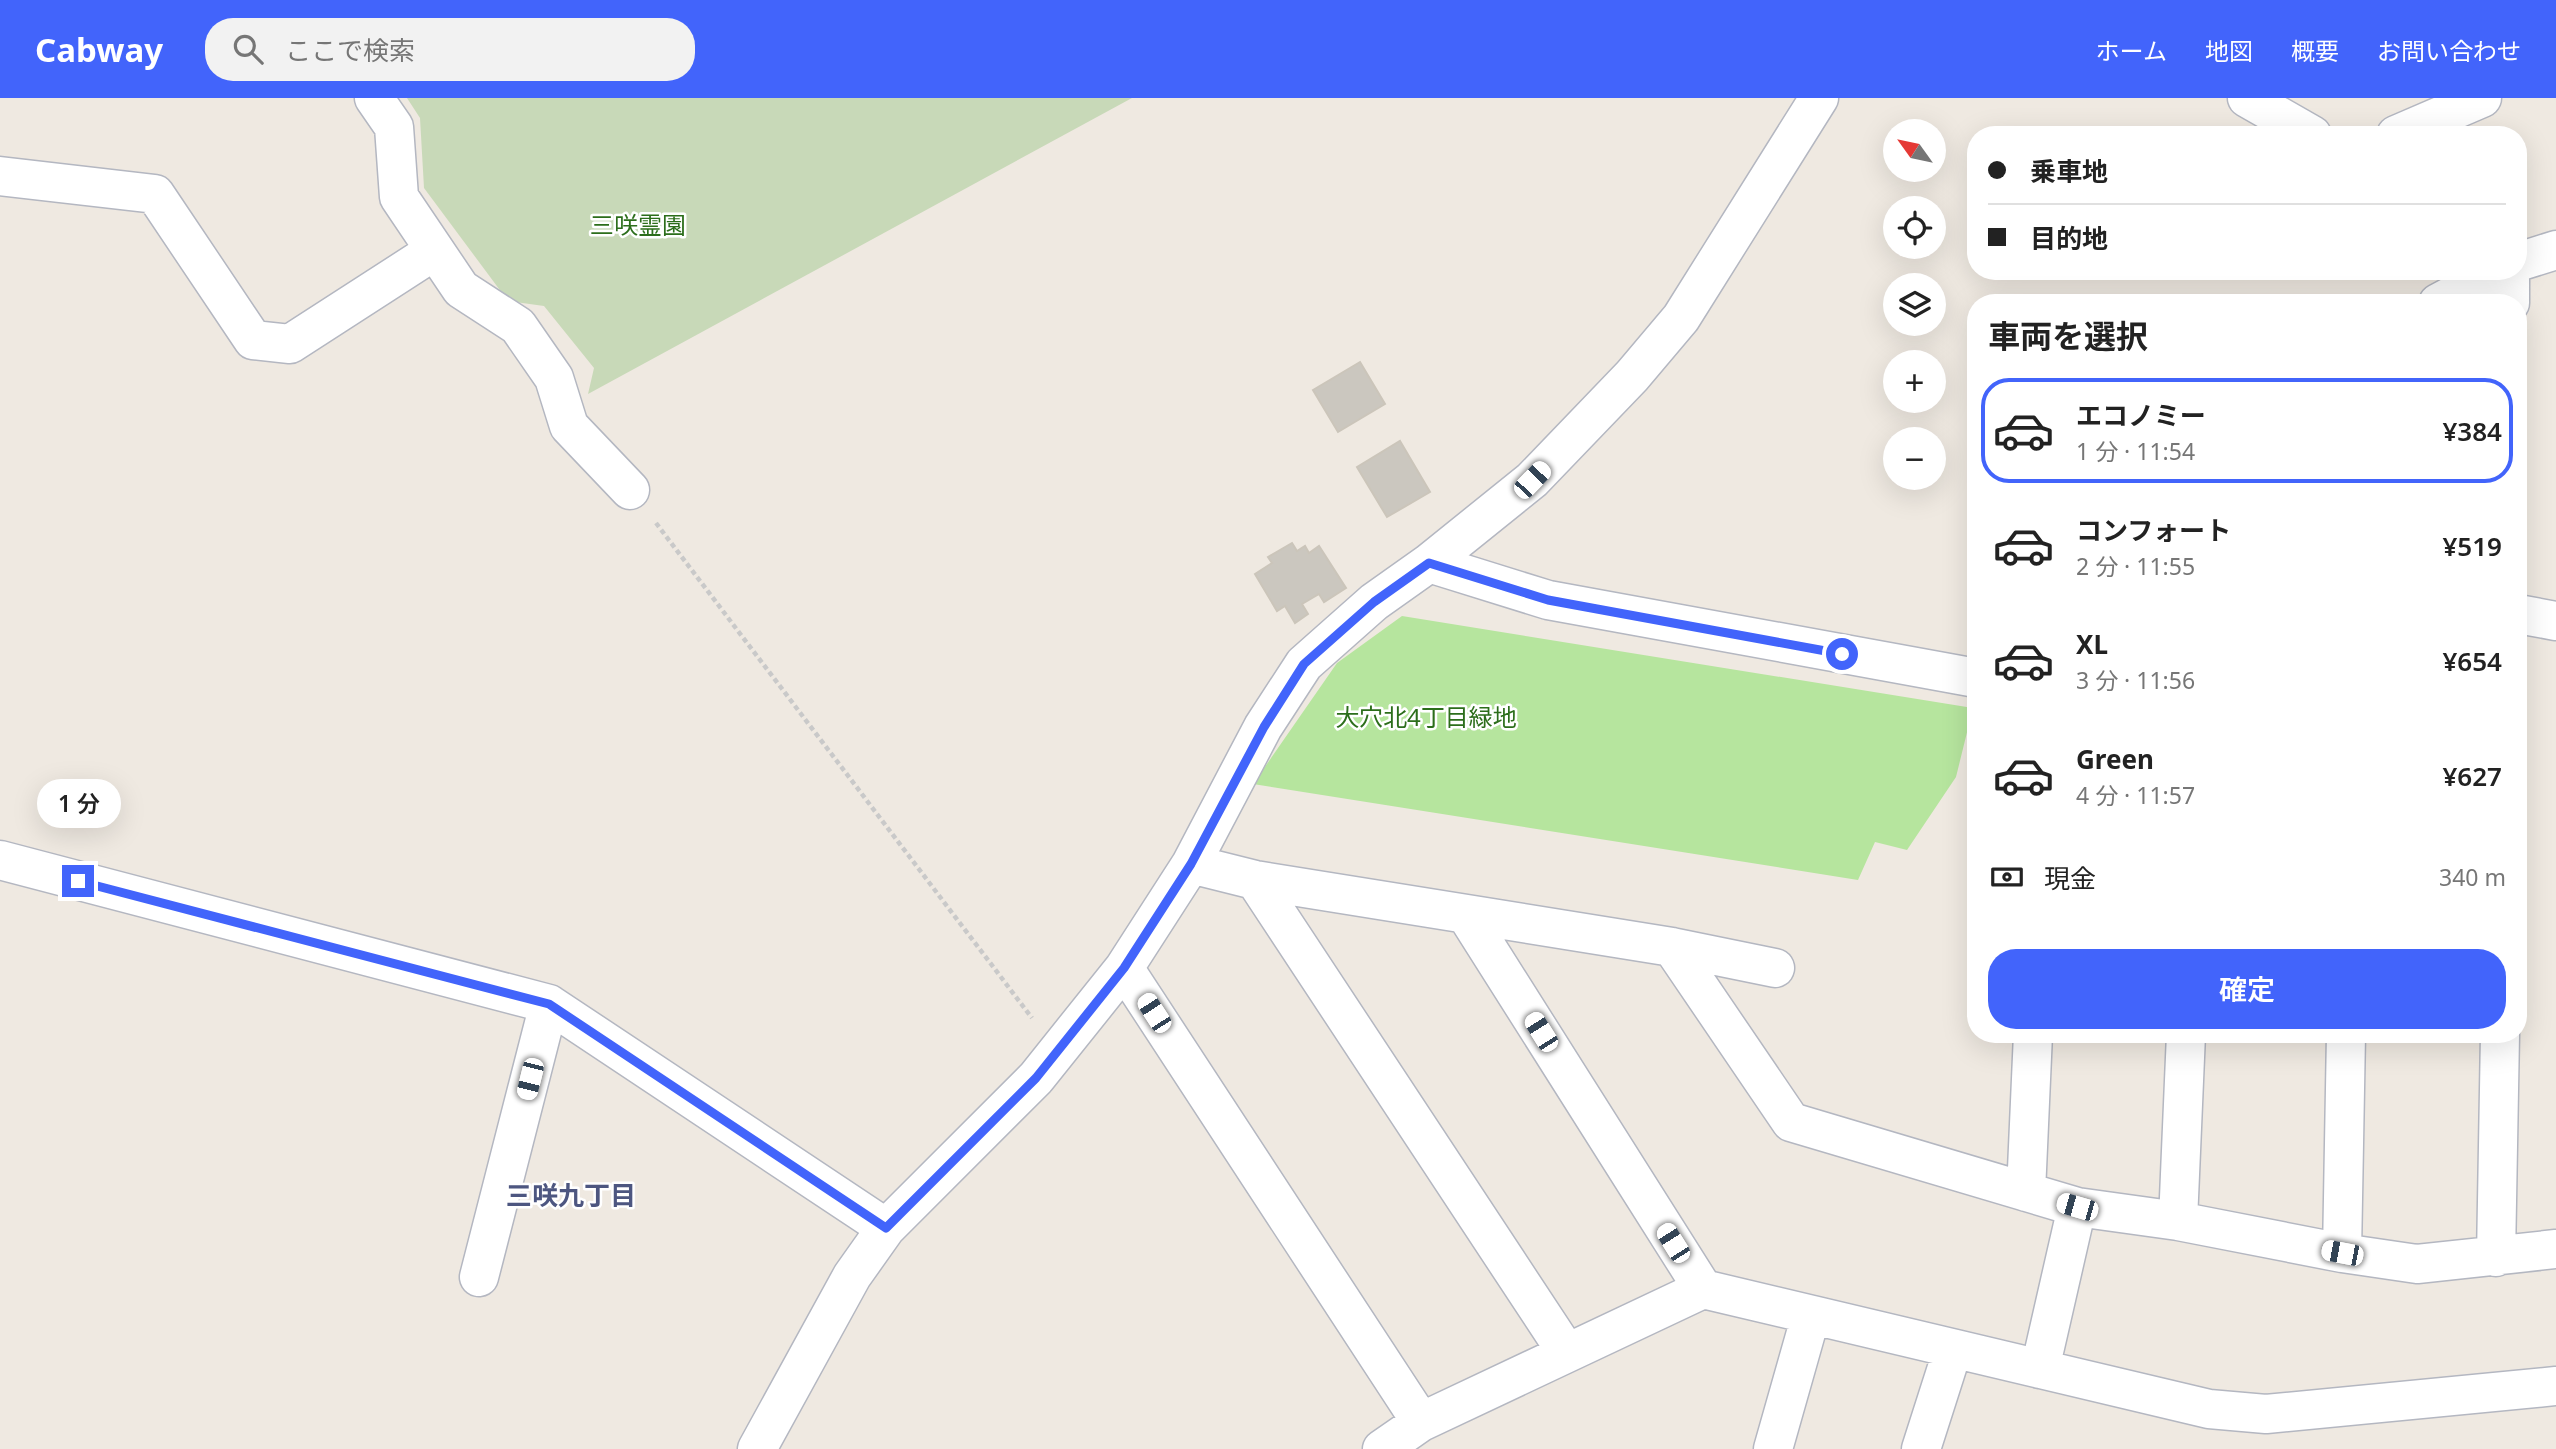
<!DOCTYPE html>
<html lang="ja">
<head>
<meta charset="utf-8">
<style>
  :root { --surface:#fff; --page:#f2f2f2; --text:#222; --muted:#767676; --line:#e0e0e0; --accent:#4264fb }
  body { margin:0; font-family:"Noto Sans","Noto Sans JP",sans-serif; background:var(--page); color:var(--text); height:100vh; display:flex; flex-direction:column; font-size:26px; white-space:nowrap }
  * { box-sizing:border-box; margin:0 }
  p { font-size:23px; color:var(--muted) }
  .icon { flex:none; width:38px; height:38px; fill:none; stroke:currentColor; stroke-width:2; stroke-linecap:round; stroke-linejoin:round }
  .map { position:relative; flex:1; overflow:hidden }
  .panel { position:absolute; left:1967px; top:196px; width:560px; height:749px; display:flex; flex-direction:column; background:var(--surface); border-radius:28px; box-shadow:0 7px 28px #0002 }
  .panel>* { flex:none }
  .top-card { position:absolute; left:1967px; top:28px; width:560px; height:154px; border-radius:28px; box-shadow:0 7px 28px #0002; display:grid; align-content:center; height:154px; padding:0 21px; background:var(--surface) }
  .needle { width:46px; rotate:303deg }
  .controls { position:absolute; left:1883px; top:21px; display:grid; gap:14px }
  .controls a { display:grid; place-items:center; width:63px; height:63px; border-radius:50%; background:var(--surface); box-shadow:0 7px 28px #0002; font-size:35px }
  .end { position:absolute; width:32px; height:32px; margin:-16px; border:9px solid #4264fb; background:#fff; box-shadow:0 0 0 4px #fff }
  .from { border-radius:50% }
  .bubble { position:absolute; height:49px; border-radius:24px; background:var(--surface); box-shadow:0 7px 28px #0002; font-size:23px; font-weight:600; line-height:49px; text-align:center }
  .car { position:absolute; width:21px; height:42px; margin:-21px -10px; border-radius:9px; box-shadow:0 0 5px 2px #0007; background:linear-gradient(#fff 24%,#345 0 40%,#fff 0 76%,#345 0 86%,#fff 0) }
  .top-card b { display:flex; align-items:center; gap:24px; height:66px; font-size:26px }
  .top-card b+b { border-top:2px solid var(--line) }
  .top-card i { width:18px; height:18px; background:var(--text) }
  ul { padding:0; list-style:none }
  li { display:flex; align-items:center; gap:21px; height:105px; margin:0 14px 10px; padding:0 7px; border:4px solid transparent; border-radius:28px }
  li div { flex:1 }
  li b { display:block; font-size:26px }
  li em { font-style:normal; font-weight:600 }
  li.active { border-color:var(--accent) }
  li>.icon { width:63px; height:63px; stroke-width:1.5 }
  h2 { padding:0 21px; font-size:32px; line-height:84px }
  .pay { display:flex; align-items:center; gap:18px; height:77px; padding:0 21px; font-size:26px }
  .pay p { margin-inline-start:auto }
  .action { display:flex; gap:14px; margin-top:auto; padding:14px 21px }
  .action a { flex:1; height:80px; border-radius:28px; background:var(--accent); color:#fff; font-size:28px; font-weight:600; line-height:80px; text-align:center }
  header { display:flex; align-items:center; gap:42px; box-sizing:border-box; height:98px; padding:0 35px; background:var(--accent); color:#fff }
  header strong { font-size:33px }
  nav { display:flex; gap:38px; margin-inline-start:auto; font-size:24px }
  .search { width:490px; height:63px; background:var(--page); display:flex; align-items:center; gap:18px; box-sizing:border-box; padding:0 24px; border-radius:28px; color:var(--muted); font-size:26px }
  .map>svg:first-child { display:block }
</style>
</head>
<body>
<header>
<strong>Cabway</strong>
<div class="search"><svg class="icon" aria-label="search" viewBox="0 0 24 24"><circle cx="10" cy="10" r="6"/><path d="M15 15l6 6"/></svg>ここで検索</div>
<nav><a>ホーム</a><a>地図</a><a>概要</a><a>お問い合わせ</a></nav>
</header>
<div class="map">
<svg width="2556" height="1351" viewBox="0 0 2556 1351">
  <rect width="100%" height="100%" fill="#efe9e1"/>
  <path fill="#b6e59e" d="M1402 518 1973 610 1956 679 1907 752 1875 744 1858 782 1253 686 1337 565Z"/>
  <path fill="#c8d9b8" d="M407 0H1132L588 296 594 270 544 208 508 203 424 90 420 20Z"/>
  <path fill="#cbc7bf" stroke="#cbc5ba" stroke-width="2" d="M1360 264 1385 306 1338 334 1313 292Z
    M1400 343 1430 394 1387 419 1357 369Z
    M1292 445 1297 453 1305 448 1309 455 1319 448 1346 490 1324 504 1319 496 1302 506 1308 516 1295 525 1285 508 1277 513 1255 476 1272 465 1268 459Z"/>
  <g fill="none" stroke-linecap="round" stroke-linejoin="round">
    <defs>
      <path id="minor" d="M374 0 394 29 399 99 461 191 518 228 554 280 569 328 630 392
        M2247 0 2312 37
        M2396 37 2482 0
        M0 78 155 96 253 242 290 246 434 153
        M2518 164 2556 152
        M2438 205 2498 173
        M2510 205V173
        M1429 465 1548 502 1976 580
        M2518 516 2556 523
        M0 762 549 906 886 1130
        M1191 766 1255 782 1672 849 1775 870
        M1255 782 1567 1255
        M1467 818 1703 1191 2209 1311 2266 1316 2556 1288
        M1672 849 1791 1024 2077 1109 2178 1123 2342 1155 2417 1166 2556 1151
        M1124 870 1421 1324
        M2026 1094 2033 936
        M2178 1123 2186 936
        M2342 1155 2346 936
        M2496 1159 2500 936
        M479 1179 549 906
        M2040 1271 2077 1109
        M757 1351 852 1178 886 1130 1036 980 1124 870 1191 766 1263 629 1304 566 1374 504 1429 465 1532 382 1632 278 1681 220 1819 0
        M1382 1351 1421 1324 1703 1191
        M1773 1351 1811 1217
        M1921 1351 1953 1251"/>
    </defs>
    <use href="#minor" stroke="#b4b7c1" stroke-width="41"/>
    <path stroke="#c9c9c9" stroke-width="4.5" stroke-dasharray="5 3.5" stroke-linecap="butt" d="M656 425 1032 920"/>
    <use href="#minor" stroke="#fff" stroke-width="38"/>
  </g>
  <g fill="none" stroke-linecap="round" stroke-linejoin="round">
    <path stroke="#4264fb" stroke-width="9" d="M78 783 549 906 886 1130 1036 980 1124 870 1191 766 1264 629 1304 566 1374 504 1429 465 1548 502 1842 556"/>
  </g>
  <g text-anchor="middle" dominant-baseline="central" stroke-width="5" stroke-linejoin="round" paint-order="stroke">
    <g font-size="24" fill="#2c6e1b" stroke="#fff">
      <text x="638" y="126">三咲霊園</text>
      <text x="1426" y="618">大穴北4丁目緑地</text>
    </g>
    <g font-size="26" font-weight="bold" fill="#4d5680" stroke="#fff">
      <text x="571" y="1097">三咲九丁目</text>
    </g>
  </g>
</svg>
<div class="controls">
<a><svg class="needle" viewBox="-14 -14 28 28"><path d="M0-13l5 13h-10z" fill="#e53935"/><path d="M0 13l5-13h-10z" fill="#767676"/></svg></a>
<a><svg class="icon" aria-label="locate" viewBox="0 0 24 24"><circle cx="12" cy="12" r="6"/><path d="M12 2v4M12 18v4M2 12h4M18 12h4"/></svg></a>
<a><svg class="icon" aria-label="layers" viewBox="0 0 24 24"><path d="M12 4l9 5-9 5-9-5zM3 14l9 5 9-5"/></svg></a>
<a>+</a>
<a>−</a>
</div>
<i class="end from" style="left:1842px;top:556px"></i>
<i class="end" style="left:78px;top:783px"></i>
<div class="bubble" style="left:37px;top:681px;width:84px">1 分</div>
<i class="car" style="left:1532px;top:382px;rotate:44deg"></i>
<i class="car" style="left:1154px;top:915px;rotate:327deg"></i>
<i class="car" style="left:1541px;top:934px;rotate:328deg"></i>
<i class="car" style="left:530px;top:981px;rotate:194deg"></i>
<i class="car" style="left:2077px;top:1109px;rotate:286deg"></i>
<i class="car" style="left:1673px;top:1145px;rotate:328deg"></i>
<i class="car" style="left:2342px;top:1155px;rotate:281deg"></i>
<div class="top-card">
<b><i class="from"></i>乗車地</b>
<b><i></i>目的地</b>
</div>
<section class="panel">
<h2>車両を選択</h2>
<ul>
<li class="active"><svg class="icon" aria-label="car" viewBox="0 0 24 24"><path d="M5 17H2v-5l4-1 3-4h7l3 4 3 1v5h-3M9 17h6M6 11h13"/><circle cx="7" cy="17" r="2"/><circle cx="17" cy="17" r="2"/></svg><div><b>エコノミー</b><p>1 分 · 11:54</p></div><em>¥384</em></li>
<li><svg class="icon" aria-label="car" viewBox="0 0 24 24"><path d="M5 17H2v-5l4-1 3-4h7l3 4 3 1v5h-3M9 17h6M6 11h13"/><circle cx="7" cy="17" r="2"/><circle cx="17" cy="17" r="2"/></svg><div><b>コンフォート</b><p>2 分 · 11:55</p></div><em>¥519</em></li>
<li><svg class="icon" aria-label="car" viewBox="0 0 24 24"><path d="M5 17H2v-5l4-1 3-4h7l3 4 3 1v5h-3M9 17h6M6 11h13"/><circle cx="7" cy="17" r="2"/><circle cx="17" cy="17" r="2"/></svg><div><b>XL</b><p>3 分 · 11:56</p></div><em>¥654</em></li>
<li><svg class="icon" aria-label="car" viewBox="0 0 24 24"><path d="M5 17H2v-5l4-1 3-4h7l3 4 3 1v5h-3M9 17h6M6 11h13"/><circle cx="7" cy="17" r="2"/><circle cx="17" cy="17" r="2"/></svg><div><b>Green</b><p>4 分 · 11:57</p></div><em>¥627</em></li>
</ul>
<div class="pay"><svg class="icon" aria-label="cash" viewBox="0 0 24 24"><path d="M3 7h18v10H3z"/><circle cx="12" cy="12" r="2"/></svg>現金<p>340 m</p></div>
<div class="action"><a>確定</a></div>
</section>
</div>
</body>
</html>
